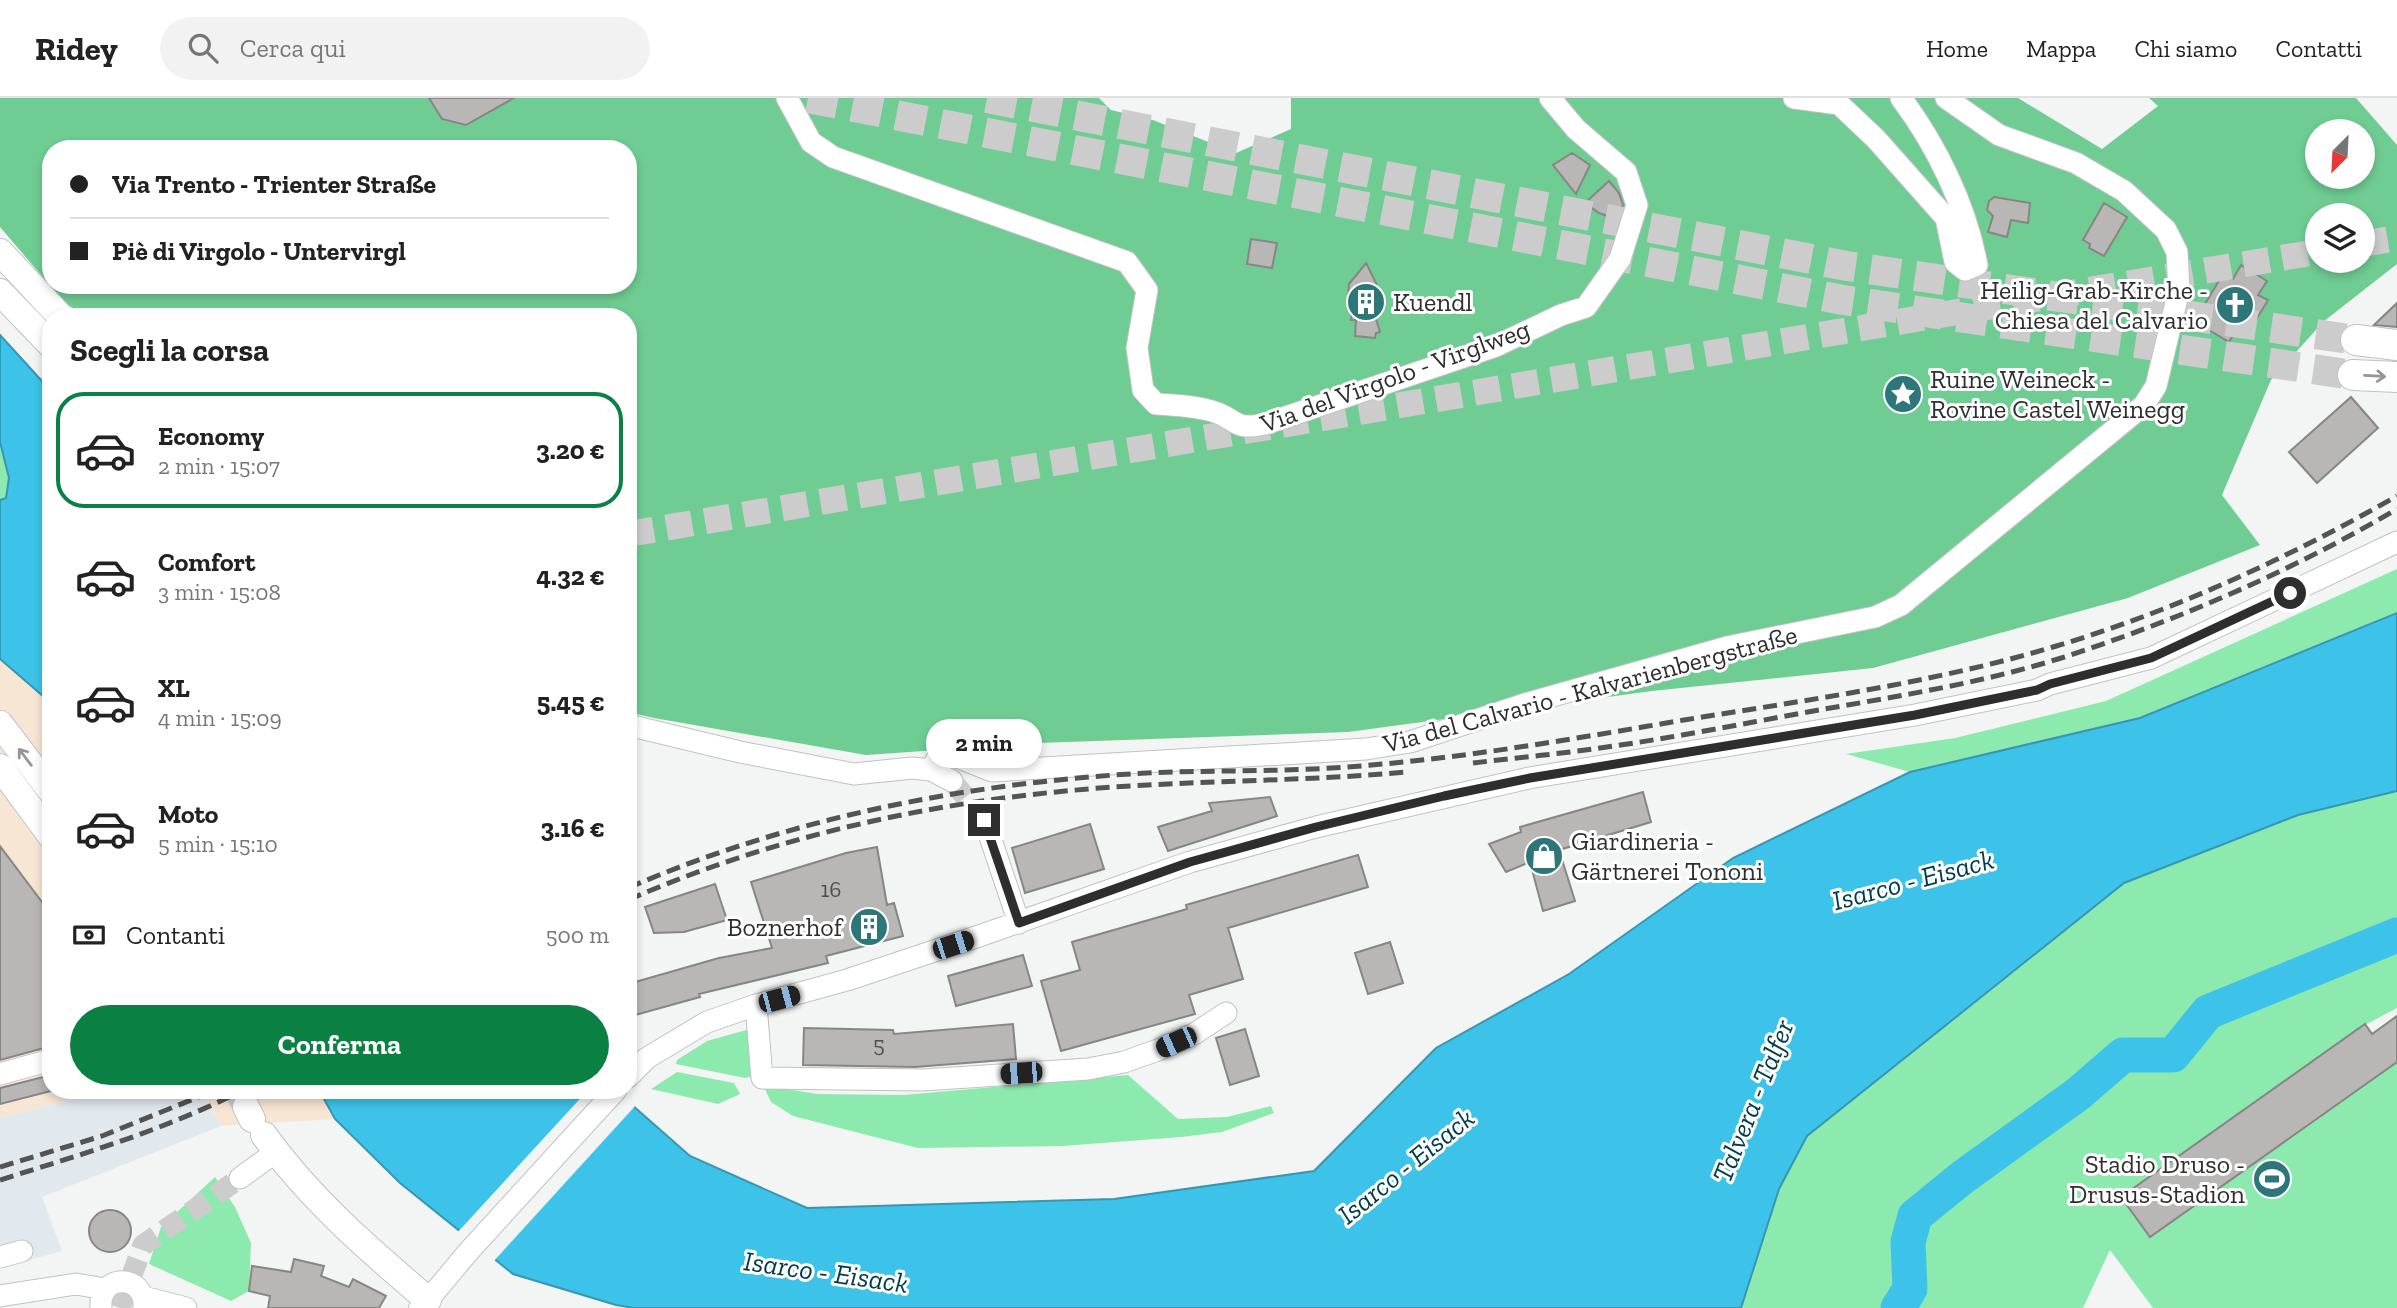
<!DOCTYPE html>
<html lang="it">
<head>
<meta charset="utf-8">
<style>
  :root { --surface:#fff; --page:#f2f2f2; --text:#222; --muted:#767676; --line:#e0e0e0; --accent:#0b8043 }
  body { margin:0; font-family:"Zilla Slab",serif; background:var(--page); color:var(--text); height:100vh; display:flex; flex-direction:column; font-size:26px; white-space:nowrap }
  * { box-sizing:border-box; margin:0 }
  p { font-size:23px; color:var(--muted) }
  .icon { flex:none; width:38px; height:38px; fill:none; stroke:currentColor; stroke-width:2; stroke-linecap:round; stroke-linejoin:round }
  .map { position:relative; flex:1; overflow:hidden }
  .panel { position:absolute; left:42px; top:210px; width:595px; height:791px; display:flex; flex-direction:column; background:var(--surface); border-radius:28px; box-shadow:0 4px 10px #0003 }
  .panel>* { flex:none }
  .guide { position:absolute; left:42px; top:42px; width:595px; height:154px; border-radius:28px; box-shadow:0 4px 10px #0003; display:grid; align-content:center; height:154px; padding:0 28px; background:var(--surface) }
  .needle { width:46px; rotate:204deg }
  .buttons { position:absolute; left:2305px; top:21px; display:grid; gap:14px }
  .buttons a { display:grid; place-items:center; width:70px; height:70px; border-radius:50%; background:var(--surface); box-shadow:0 4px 10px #0003; font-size:35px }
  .end { position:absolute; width:32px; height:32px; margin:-16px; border:9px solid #2e2e2e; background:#fff; box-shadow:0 0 0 4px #fff }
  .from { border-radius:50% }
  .bubble { position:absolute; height:49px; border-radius:24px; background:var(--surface); box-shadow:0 4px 10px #0003; font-size:23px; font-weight:700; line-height:49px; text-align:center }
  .car { position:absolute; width:21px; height:42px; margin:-21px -10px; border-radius:9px; box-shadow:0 0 5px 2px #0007; background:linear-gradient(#222 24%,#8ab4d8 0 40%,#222 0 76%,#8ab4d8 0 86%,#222 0) }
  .guide b { display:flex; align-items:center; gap:24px; height:66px; font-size:26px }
  .guide b+b { border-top:2px solid var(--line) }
  .guide i { width:18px; height:18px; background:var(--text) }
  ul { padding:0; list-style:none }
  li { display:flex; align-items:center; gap:21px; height:116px; margin:0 14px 10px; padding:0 14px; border:4px solid transparent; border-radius:28px }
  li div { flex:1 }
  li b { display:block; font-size:26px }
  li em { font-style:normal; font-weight:700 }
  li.on { border-color:var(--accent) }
  li>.icon { width:63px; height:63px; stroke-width:1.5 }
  h2 { padding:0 28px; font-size:32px; line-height:84px }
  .pay { display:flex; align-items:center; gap:18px; height:77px; padding:0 28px; font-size:26px }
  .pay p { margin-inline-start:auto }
  .action { display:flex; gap:14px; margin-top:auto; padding:14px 28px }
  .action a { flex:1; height:80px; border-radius:42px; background:var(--accent); color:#fff; font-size:28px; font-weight:700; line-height:80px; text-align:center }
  header { display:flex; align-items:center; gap:42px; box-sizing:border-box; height:98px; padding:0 35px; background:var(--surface); border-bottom:2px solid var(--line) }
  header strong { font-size:33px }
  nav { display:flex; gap:38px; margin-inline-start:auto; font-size:24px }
  .search { width:490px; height:63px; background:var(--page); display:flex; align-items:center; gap:18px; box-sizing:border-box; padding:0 24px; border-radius:38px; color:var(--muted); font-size:26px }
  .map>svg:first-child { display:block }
</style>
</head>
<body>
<header>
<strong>Ridey</strong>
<div class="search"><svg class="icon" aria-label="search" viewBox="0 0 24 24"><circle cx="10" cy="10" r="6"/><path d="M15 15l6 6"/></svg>Cerca qui</div>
<nav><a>Home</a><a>Mappa</a><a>Chi siamo</a><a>Contatti</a></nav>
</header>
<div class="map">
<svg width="2397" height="1210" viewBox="0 0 2397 1210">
  <rect width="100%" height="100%" fill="#f3f4f4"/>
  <path fill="#f8e6d5" d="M0 561 51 605V992H110L0 1020Z
    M199 992H319L335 1021 221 1028Z"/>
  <path fill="#e1e9ef" d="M110 992H199L221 1028 42 1099 62 1153 0 1170V1020Z"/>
  <path fill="#8ceaae" d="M0 344 9 380 6 400 0 402Z
    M2397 471V515L2140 620 1910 674 1846 656 1955 640 2106 603Z
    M2397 693V910L2365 927 2372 936 2397 918V1210H2153L2110 1152 2083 1210H1741L1779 1091 1807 1038 2124 785 2298 717Z
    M757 929V977L745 980 676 966 677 962 707 943Z
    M677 974 734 985 740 996 718 1006 651 991Z
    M1128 977 1178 1021 1227 1019 1271 1008 1274 1015 1222 1034 1181 1039 1063 1048 918 1050 793 1018 771 1004 763 987 817 996 904 997Z
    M215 1079 235 1109 251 1145 249 1193 231 1203 149 1166 161 1129Z"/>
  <path fill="#6fcd93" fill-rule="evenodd" d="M0 0H1099L1111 12 1153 22 1236 55 1291 31V0H2018L2102 51 2158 8 2149 0H2356L2397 47V166L2323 224 2271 282 2222 397 2260 447 2128 500 1873 570 1652 593 1348 634 1039 645 866 657 654 620 628 614V219H88L65 205 0 129ZM2317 33H2362V79H2317ZM51 51H628V187H51ZM2317 117H2362V163H2317Z"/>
  <path fill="#3dc3e9" stroke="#3896b1" stroke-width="2" d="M0 237 51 293V605L0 561V402L6 400 9 380 0 344Z
    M2397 515V693L2298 717 2124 785 1807 1038 1779 1091 1741 1210H634L616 1207 513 1176 400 1085 335 1021 319 992H615L690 1058 807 1110 1114 1101 1314 1073 1436 950 1569 876 1733 760 1910 674 2140 620Z"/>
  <path fill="#f3f4f4" d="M588 992H621L637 1006 493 1164 457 1135Z"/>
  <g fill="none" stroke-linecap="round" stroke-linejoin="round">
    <path stroke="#3dc3e9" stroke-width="35" d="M1898 1210 1910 1191 1908 1144 1915 1118 1963 1079 2078 996 2123 957H2173L2208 914 2397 837"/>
  </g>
  <path fill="#b8b7b6" stroke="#868685" stroke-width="2" d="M429 0H514L466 27 442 21Z
    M1572 55 1590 67 1576 96 1553 67Z
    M1609 83 1619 95 1623 107 1618 122 1599 115 1585 105Z
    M1994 99 2030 105 2028 125 2011 122 2007 139 1988 134 1993 118 1987 112 1989 103Z
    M2104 105 2127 119 2104 158 2089 150 2090 146 2083 142Z
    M1251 141 1277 145 1272 170 1247 166Z
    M1366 165 1376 185 1379 196V205L1371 204 1380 234 1376 235 1375 240 1355 238 1356 222H1351L1353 203 1348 202 1349 186Z
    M2241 167 2267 183 2258 197 2268 202 2247 237 2236 232 2229 244 2204 229 2211 216 2202 211 2223 176 2233 181Z
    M2397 205V229L2374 227Z
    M2351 299 2378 330 2317 385 2289 354Z
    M1643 694 1651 724 1559 752 1575 803 1543 813 1530 764 1506 774 1489 746 1521 734 1520 729Z
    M1270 699 1277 718 1168 753 1158 729 1212 713 1209 705Z
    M1090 726 1104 771 1025 795 1012 750Z
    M0 748 51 816V946L44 950 0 962Z
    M877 749 887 807 894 805 903 838 826 858 828 865 699 896 700 899 628 919V886L719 860 772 850 751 784 846 755Z
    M1358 757 1368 789 1228 830 1243 881 1189 897 1195 916 1061 953 1041 883 1080 872 1072 844 1187 811 1186 807Z
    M715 786 727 822 684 834 654 835 645 809Z
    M1390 844 1403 885 1368 896 1355 855Z
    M1023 857 1032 888 956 908 948 878Z
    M2397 918V964L2150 1139 2121 1099 2365 926 2372 936Z
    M1013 926 1016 961 915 969 803 967 804 930 893 932 894 936Z
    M1245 931 1259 978 1230 987 1216 940Z
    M51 977V993L0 1006V990Z
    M89 1133a21 21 0 1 1 42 0a21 21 0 1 1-42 0Z
    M294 1161 324 1168 321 1178 349 1189 353 1181 386 1198 379 1210H268L270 1198 249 1193 252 1168 291 1174Z"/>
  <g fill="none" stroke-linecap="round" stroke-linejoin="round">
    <path stroke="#ccc" stroke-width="21" stroke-dasharray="21 10" stroke-linecap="butt" d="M952 683 984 721
      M22 688 31 693 51 714
      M120 1210 143 1147 240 1080"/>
    <path stroke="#ccc" stroke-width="26" stroke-dasharray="26 13" stroke-linecap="butt" d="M2362 146 2397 140
      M628 436 2317 154
      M236 992 246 1009"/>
    <path stroke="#ccc" stroke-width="30" stroke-dasharray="30 15" stroke-linecap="butt" d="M808 0 1843 202 2353 277
      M987 0 1847 168 2356 242"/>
    <defs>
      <path id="minor" d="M787 0 811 44 833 59 1127 164 1147 192 1137 250 1143 292 1156 306C1175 307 1194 308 1212 313 1239 321 1231 333 1265 326L1496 248 1561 217 1586 209 1620 161 1637 107 1626 74 1576 31 1550 0
        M1794 0 1839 6 1876 41 1946 120 1955 164 1965 172 1977 167C1966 108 1937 48 1901 0
        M628 627 740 654 854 676 912 670 931 672 952 683
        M931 672 937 661 952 657 992 673 1366 651 1410 644 1528 605 1727 549 1875 519 1901 507 2144 307 2156 288 2179 192 2177 154 2166 132 2124 93 2076 65 1999 37 1946 0
        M984 721 1019 825
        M756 907 762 980 923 982 1088 971 1124 964 1158 952 1194 936 1226 915
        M0 976 51 962
        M628 979 647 960 707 924 756 907 847 882 979 838 1190 764 1316 729 1529 680 1915 617 2037 592 2050 586 2151 560 2397 444
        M240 1080 276 1054
        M0 1159 22 1153
        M0 1198 76 1186 105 1191
        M144 1199 186 1210
        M428 1202 469 1153 616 992
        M101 1210C98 1175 146 1175 144 1210"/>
      <path id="major" d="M0 154 61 219
        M0 194 51 247
        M0 626 51 693
        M0 669 51 738
        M246 1009 252 1021
        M264 1037C309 1100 369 1152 428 1202L422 1210"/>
      <path id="highway" d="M2356 242 2397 247
        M2353 277 2397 279"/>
    </defs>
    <use href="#minor" stroke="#c1c2c3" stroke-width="23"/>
    <use href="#major" stroke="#c1c2c3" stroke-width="28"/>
    <use href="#highway" stroke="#c1c2c3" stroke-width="32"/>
    <use href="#minor" stroke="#fff" stroke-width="21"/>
    <use href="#major" stroke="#fff" stroke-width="26"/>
    <use href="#highway" stroke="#fff" stroke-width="30"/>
    <path stroke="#545454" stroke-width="5" stroke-dasharray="14 7" stroke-linecap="butt" d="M1473 665C1515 660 1558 656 1600 650 1673 640 1746 625 1819 612 1899 598 1981 585 2058 561 2176 523 2290 474 2397 411
      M628 790C792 719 968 685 1146 675 1213 672 1280 674 1347 669 1460 661 1572 641 1684 622 1807 602 1933 585 2053 549 2174 513 2288 460 2397 398
      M628 802C793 730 969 696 1148 687 1235 682 1321 682 1407 674
      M0 1069 102 1038 216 992
      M0 1082C83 1056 165 1032 243 992"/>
  </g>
  <defs><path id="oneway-shaft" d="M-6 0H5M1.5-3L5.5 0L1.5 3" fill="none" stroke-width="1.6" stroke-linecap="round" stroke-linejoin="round" transform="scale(1.75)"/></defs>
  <g stroke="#969696">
    <use href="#oneway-shaft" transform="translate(2375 278) rotate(3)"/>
    <use href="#oneway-shaft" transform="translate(25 659) rotate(-127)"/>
  </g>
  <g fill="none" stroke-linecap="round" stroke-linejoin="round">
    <path stroke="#2e2e2e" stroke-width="9" d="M984 722 1019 825 1190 764 1316 729 1444 698 1530 680 1915 617 2037 592 2050 586 2151 560 2290 495"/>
  </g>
  <defs>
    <symbol id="building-disc" viewBox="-11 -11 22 22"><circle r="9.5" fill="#2d777a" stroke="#fff"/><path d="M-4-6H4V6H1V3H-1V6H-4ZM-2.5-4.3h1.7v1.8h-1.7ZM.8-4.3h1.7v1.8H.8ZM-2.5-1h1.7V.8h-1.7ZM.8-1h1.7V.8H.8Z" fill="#fff"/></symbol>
    <symbol id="church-disc" viewBox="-11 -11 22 22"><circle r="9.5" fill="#2d777a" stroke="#fff"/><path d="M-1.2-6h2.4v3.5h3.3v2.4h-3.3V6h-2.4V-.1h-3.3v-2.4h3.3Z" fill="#fff"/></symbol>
    <symbol id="sight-disc" viewBox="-11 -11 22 22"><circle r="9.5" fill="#2d777a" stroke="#fff"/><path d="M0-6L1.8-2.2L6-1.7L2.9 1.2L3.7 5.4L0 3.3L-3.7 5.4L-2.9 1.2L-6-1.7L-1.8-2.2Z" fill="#fff"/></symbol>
    <symbol id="shop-disc" viewBox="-11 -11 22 22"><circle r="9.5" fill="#2d777a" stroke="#fff"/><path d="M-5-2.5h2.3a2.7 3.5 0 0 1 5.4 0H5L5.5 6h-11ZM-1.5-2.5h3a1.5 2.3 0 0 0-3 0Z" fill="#fff"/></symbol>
    <symbol id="stadium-disc" viewBox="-11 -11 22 22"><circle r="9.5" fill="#2d777a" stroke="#fff"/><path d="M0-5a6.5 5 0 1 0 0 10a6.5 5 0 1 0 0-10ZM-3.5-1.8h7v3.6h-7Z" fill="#fff"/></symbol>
  </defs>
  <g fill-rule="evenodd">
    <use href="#building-disc" x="1344" y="182" width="44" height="44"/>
    <use href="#church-disc" x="2213" y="185" width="44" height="44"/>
    <use href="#sight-disc" x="1881" y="274" width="44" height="44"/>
    <use href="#shop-disc" x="1522" y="736" width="44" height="44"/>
    <use href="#building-disc" x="847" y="807" width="44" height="44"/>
    <use href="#stadium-disc" x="2250" y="1059" width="44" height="44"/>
  </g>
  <g text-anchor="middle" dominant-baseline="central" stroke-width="6" stroke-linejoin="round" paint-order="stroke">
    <g font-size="23" fill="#505050">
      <text x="831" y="791">16</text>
      <text x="879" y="946">5</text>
    </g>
    <g font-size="26" fill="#2e2e2e" stroke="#fff" text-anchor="end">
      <text x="2208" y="192">Heilig-Grab-Kirche -<tspan x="2208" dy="30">Chiesa del Calvario</tspan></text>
      <text x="1393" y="204" text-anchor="start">Kuendl</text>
      <text x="1930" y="281" text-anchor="start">Ruine Weineck -<tspan x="1930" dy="30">Rovine Castel Weinegg</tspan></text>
      <text x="1571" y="743" text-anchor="start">Giardineria -<tspan x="1571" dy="30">Gärtnerei Tononi</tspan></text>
      <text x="842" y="829">Boznerhof</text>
      <text x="2245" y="1066">Stadio Druso -<tspan x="2245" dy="30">Drusus-Stadion</tspan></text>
    </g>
    <g font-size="26" fill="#2e2e2e" stroke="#fff">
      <text transform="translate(1395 278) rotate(-20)">Via del Virgolo - Virglweg</text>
      <text transform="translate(1590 591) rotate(-15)">Via del Calvario - Kalvarienbergstraße</text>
    </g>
    <g font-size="28" font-style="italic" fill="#003c4c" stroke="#fff">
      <text transform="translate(1913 782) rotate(-15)">Isarco - Eisack</text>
      <text transform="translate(1753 1003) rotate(-68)">Talvera - Talfer</text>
      <text transform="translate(1406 1068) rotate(-39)">Isarco - Eisack</text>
      <text transform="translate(826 1174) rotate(8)">Isarco - Eisack</text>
    </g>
  </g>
</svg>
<div class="buttons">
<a><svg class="needle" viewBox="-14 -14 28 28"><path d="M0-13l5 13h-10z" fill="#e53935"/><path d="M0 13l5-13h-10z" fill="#767676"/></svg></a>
<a><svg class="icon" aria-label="layers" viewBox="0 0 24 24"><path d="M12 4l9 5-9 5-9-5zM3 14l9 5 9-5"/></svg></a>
</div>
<i class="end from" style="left:2290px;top:495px"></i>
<i class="end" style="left:984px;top:722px"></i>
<div class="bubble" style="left:926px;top:621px;width:116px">2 min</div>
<i class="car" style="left:953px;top:847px;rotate:72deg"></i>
<i class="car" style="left:779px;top:901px;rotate:75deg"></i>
<i class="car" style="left:1176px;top:944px;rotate:246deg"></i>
<i class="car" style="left:1021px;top:975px;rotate:266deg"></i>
<div class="guide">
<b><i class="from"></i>Via Trento - Trienter Straße</b>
<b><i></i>Piè di Virgolo - Untervirgl</b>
</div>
<section class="panel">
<h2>Scegli la corsa</h2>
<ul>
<li class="on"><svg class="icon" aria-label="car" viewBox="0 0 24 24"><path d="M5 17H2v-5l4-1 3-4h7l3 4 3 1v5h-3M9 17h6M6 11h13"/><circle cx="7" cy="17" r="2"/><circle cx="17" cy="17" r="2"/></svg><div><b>Economy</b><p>2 min · 15:07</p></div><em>3.20 €</em></li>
<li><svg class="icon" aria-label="car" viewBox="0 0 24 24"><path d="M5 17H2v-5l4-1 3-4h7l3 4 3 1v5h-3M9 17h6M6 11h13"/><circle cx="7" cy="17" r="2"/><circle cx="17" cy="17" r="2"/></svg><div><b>Comfort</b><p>3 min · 15:08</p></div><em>4.32 €</em></li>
<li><svg class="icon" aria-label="car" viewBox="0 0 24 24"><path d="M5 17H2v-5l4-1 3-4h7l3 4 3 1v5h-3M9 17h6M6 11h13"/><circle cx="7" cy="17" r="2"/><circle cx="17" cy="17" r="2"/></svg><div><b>XL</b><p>4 min · 15:09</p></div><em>5.45 €</em></li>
<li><svg class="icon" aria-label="car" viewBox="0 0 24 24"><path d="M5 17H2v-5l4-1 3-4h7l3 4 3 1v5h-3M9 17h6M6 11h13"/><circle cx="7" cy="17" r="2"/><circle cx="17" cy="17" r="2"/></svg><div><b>Moto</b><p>5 min · 15:10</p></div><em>3.16 €</em></li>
</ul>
<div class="pay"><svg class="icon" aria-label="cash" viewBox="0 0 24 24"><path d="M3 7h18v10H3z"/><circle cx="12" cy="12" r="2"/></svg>Contanti<p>500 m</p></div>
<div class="action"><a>Conferma</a></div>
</section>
</div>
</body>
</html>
